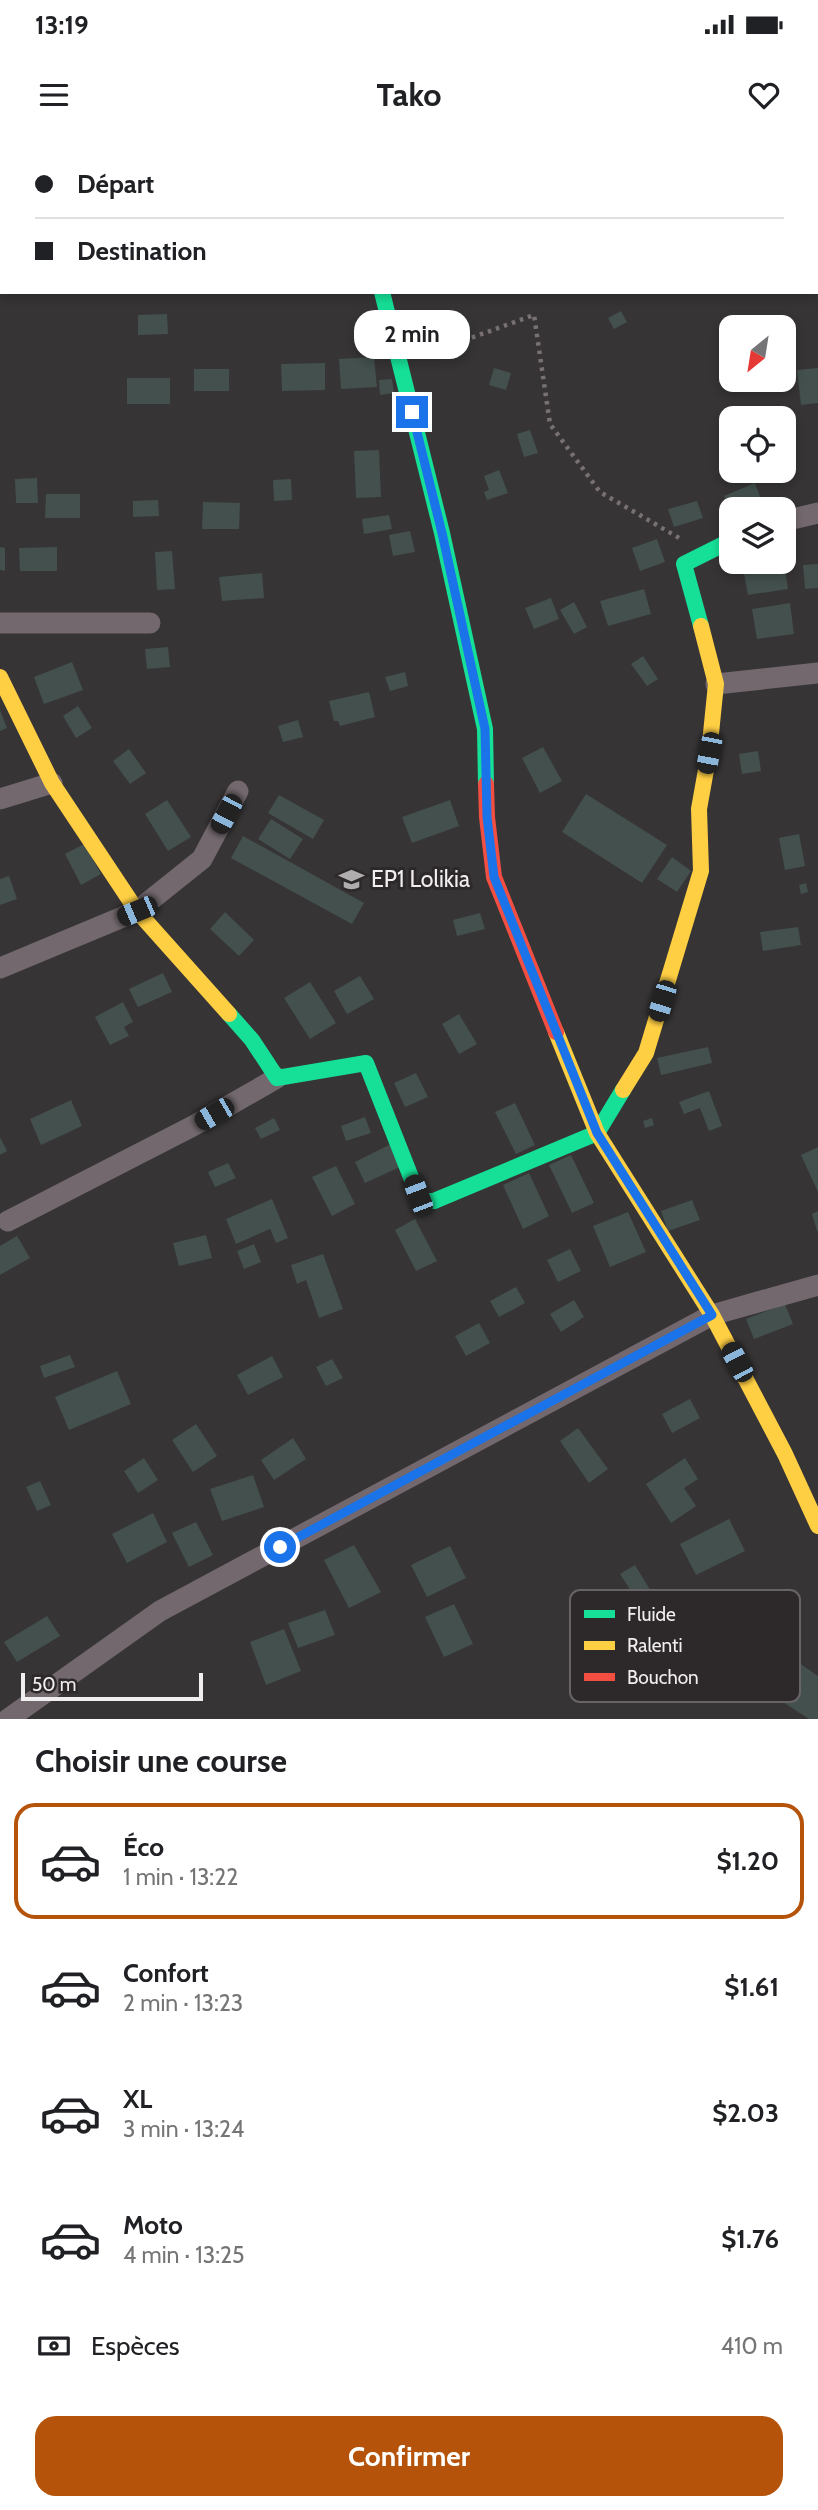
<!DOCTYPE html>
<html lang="fr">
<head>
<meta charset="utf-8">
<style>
  :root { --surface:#fff; --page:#f6f6f6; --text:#202124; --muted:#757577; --line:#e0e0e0; --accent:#b45309 }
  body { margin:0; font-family:Cabin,sans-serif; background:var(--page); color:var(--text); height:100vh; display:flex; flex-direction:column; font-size:26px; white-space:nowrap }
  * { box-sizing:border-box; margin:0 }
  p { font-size:23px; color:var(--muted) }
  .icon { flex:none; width:38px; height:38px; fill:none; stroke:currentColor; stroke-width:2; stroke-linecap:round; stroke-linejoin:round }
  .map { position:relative; height:1579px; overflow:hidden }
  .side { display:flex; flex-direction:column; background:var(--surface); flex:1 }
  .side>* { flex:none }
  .top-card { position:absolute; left:0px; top:0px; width:819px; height:154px; box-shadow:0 4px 10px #0003; display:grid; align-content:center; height:154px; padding:0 35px; background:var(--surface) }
  .needle { width:46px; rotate:210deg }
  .controls { position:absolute; left:719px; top:175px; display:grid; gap:14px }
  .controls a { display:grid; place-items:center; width:77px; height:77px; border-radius:14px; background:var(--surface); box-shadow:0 4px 10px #0003; font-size:35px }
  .scale { position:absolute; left:21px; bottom:18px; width:182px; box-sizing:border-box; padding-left:7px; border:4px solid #f1eeef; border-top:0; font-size:19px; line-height:24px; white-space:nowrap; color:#f1eeef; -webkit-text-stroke:5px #2d292b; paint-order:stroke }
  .end { position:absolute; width:32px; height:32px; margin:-16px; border:9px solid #1a73e8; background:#fff; box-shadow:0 0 0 4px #fff }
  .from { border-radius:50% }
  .bubble { position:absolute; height:49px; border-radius:21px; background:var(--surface); box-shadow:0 4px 10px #0003; font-size:23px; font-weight:700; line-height:49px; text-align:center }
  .car { position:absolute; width:21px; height:42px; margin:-21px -10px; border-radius:9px; box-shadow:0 0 5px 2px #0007; background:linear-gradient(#222 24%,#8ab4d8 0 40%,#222 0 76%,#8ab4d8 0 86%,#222 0) }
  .top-card b { display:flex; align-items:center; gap:24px; height:66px; font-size:26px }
  .top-card b+b { border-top:2px solid var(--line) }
  .top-card i { width:18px; height:18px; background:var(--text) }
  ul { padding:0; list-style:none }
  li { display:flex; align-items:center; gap:21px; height:116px; margin:0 14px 10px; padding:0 21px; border:4px solid transparent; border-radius:21px }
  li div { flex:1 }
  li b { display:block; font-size:26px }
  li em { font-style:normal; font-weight:700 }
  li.current { border-color:var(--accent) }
  li>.icon { width:63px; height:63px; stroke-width:1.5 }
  h2 { padding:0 35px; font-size:32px; line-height:84px }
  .pay { display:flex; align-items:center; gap:18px; height:77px; padding:0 35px; font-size:26px }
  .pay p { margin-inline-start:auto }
  .primary-button { display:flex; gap:14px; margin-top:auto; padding:14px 35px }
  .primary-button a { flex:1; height:80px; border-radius:21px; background:var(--accent); color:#fff; font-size:28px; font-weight:700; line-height:80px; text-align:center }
  .status { display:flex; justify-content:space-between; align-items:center; height:49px; padding:0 35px; background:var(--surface); direction:ltr }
  .status svg { height:19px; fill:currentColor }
  header { display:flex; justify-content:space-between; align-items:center; height:91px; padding:0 35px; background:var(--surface); font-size:32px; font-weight:700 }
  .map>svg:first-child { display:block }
</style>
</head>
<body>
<div class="status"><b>13:19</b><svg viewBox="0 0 49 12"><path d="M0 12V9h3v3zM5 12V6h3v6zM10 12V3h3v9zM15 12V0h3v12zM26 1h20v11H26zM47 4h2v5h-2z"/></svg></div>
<header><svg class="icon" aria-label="menu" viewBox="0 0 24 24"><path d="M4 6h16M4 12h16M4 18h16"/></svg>Tako<svg class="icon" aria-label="heart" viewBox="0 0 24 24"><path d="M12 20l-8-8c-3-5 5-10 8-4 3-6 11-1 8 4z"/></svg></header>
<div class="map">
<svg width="818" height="1579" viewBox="0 0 818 1579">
  <rect width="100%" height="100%" fill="#363435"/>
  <path fill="#43504e" d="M621 171 627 182 614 189 608 178Z
    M167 174 168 194 138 195V175Z
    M374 217 377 247 341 249 339 219Z
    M325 223V250L282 251 281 224Z
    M494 228 511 233 506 250 489 245Z
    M818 228V263L801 265 797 230Z
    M194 229H229V251H194Z
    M127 238H170V264H127Z
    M392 239 394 253 380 255 379 240Z
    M530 290 538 313 524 317 517 294Z
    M379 310 381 357 356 358 354 311Z
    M499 330 508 353 487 360 484 352 489 350 484 336Z
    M37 338 38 363H16L15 339Z
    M291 339 292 360 274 361 273 340Z
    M755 343 761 359 736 369H730L724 356Z
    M46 354H80V378H45Z
    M158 360 159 376 133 377V361Z
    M697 361 703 378 674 387 668 369Z
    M203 362 240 363 239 389H202Z
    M389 375 392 389 364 394 362 379Z
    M410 391 415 412 393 416 389 395Z
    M657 399 665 422 640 431 632 408Z
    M0 407 5 408V431L0 430Z
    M57 407V431H20L19 408Z
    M172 411 175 449 157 450 155 412Z
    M784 422 788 449 748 455 743 428Z
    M818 424V448L805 449 803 425Z
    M262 433 264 458 222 461 219 437Z
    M644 449 651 474 608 486 600 461Z
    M551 458 559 479 534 489 525 468Z
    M574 462 587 487 574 494 560 470Z
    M790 463 794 494 757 499 752 469Z
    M168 507 170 527 147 529 145 509Z
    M643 516 658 539 647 546 631 524Z
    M72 522 83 550 44 564 34 537Z
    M405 532 408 546 390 551 385 537Z
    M369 552 375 577 340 586 338 581H334L329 561Z
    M78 566 92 588 76 598 63 576Z
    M0 570 7 588 0 591Z
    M298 580 303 597 283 602 278 586Z
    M543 607 562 641 540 653 522 618Z
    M129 609 146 633 130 644 113 621Z
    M758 611 761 631 742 634 739 614Z
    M586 654 667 705 642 743 562 692Z
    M279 655 324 680 313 699 268 673Z
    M167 660 191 697 168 711 145 674Z
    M450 660 459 686 412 703 402 677Z
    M271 679 303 699 290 719 258 699Z
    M799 694 805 726 785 730 779 698Z
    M243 696 364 763 352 784 231 718Z
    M84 704 101 734 81 745 65 714Z
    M672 717 691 731 677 752 657 739Z
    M9 736 17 759 0 765V739Z
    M806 743 808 752 801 754 799 745Z
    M225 772 254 800 239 816 210 789Z
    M480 773 485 789 457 796 453 780Z
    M798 787 801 805 763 811 760 792Z
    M163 833 172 852 138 867 129 849Z
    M360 836 374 859 347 874 334 851Z
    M310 842 336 883 310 899 284 858Z
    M123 862 133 882 124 887 129 896 110 905 95 877Z
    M459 874 477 904 459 914 442 884Z
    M708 907 712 923 661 935 657 918Z
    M416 933 428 957 405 967 394 943Z
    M709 951 722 986 709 991 700 968 684 974 679 962Z
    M71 960 82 986 41 1005 30 979Z
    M515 963 535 1005 516 1014 495 972Z
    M365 977 371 993 346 1001 341 986Z
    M274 978 280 990 261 999 255 988Z
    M652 978 654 985 645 988 643 981Z
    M0 997 7 1011 0 1015Z
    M391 1004 402 1026 365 1043 355 1022Z
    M818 1007V1052L801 1015Z
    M571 1015 594 1063 572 1073 549 1025Z
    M228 1023 236 1038 215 1047 208 1032Z
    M336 1026 355 1064 332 1076 312 1037Z
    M529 1033 549 1076 523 1089 503 1045Z
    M272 1059 288 1098 276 1103 270 1089 236 1104 226 1079Z
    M692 1060 700 1080 668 1091 661 1071Z
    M818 1071V1091H817L812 1074Z
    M628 1072 646 1112 610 1127 593 1086Z
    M415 1079 437 1121 416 1131 395 1090Z
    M206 1095 212 1118 179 1126 173 1103Z
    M17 1096 30 1118 0 1135V1106Z
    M254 1104 261 1122 244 1129 237 1111Z
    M570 1109 581 1131 558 1142 547 1120Z
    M323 1114 343 1169 319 1178 306 1140 297 1144 291 1125Z
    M516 1147 525 1163 499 1177 490 1161Z
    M574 1160 584 1177 561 1192 550 1174Z
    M785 1164 793 1184 754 1199 746 1179Z
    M479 1183 490 1203 466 1216 455 1196Z
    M70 1215 75 1227 44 1238 40 1226Z
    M272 1216 283 1237 248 1255 237 1235Z
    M332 1219 343 1238 326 1246 316 1227Z
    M117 1231 131 1264 69 1290 55 1257Z
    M690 1259 700 1278 672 1293 662 1274Z
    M196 1284 217 1316 193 1332 172 1300Z
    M578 1288 608 1329 589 1343 560 1301Z
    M293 1298 306 1319 274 1340 261 1320Z
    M144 1318 158 1340 138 1353 124 1331Z
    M685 1318 698 1339 684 1348 696 1366 671 1383 646 1344Z
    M253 1335 264 1367 222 1381 210 1349Z
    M40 1341 51 1365 37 1371 26 1347Z
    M153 1373 167 1402 127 1423 112 1394Z
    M729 1379 745 1411 696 1435 680 1404Z
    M196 1382 213 1415 189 1427 172 1393Z
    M354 1405 381 1452 349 1468 324 1420Z
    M450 1406 466 1438 427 1457 411 1425Z
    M635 1425 652 1453 638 1462 620 1434Z
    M454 1464 473 1504 444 1517 425 1477Z
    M325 1470 335 1495 298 1508 288 1483Z
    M47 1476 60 1496 17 1522 4 1502Z
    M284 1489 301 1531 266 1545 250 1502Z
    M792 1518 818 1536V1579H809L769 1553Z"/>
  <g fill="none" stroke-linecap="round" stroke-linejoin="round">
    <path stroke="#787075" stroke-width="4.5" stroke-dasharray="3.5 5" stroke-linecap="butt" d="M424 215 534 175 550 284 600 352 681 399"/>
    <path stroke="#72686d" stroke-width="21" d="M349 0V2
      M784 381 818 373
      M0 483H150
      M716 544 818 533
      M0 659 52 643
      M0 828 137 771 202 719 238 651
      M8 1081 193 986 277 938
      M8 1579 160 1471 712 1175 818 1145"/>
    <path stroke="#16e098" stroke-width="16" d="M382 152 442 393 485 589 486 644
      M701 486 684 424 732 400
      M229 874 252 900 277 938 366 923 418 1055 425 1061H434L597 993 623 950"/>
    <path stroke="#ffcf43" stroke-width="16" d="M0 537 52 643 137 771 229 874
      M556 892 597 993 712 1175 785 1314 818 1386
      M623 950 646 913 701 731 699 669 709 613 716 544 701 486"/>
    <path stroke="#f24e42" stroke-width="16" d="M486 644 487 677 494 737 556 892"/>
  </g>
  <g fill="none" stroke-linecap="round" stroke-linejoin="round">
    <path stroke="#1a73e8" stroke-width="9" d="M280 1407 712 1175 597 993 494 737 487 677 485 589 442 393 412 272"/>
  </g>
  <defs>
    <symbol id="school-bare" viewBox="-9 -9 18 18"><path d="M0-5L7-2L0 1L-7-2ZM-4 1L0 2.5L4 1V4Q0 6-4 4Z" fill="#b0adae" stroke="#2d292b" stroke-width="2.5" paint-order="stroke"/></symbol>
  </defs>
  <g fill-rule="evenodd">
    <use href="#school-bare" x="334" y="722" width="35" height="35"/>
  </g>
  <g text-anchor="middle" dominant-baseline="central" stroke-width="6" stroke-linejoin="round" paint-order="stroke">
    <g font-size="23" fill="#f1eeef" stroke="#2d292b" text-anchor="start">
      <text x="371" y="739">EP1 Lolikia</text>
    </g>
  </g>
  <rect x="570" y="1450" width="230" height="112" rx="10" fill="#2d292b" stroke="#686466" stroke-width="2"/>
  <rect x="584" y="1470" width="31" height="8" fill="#16e098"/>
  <rect x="584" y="1501" width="31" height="9" fill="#ffcf43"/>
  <rect x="584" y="1533" width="31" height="8" fill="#f24e42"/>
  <g font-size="19" fill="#f1eeef">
    <text x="627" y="1481">Fluide</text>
    <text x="627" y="1512">Ralenti</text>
    <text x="627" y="1544">Bouchon</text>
  </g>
</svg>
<div class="controls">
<a><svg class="needle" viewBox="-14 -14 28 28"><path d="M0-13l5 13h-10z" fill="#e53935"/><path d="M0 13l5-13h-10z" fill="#757577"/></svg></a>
<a><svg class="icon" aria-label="locate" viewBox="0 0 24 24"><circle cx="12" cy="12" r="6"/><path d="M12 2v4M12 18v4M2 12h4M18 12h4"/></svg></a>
<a><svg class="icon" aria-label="layers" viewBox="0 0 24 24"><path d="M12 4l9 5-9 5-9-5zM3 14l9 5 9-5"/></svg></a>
</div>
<div class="scale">50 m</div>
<i class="end from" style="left:280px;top:1407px"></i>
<i class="end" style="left:412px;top:272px"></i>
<div class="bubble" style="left:354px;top:170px;width:116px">2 min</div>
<i class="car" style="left:709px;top:613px;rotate:191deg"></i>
<i class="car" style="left:226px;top:674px;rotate:208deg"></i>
<i class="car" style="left:137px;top:771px;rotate:247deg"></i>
<i class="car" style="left:662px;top:861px;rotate:197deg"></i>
<i class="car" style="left:214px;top:974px;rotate:240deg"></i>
<i class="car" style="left:418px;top:1055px;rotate:339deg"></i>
<i class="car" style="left:737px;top:1222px;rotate:332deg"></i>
<div class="top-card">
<b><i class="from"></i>Départ</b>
<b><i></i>Destination</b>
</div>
</div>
<section class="side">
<h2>Choisir une course</h2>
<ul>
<li class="current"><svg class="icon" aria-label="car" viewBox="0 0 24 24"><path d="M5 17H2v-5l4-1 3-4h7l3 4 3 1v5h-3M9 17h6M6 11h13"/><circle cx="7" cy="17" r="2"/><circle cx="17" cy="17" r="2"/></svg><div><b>Éco</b><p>1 min · 13:22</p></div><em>$1.20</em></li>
<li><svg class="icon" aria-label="car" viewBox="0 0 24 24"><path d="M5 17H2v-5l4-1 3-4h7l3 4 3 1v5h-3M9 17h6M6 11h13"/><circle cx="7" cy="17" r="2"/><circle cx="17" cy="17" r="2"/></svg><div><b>Confort</b><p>2 min · 13:23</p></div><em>$1.61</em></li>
<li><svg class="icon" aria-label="car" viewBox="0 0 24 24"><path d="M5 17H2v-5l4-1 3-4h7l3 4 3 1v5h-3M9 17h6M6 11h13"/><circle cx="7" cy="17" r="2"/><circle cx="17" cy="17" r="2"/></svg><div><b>XL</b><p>3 min · 13:24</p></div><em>$2.03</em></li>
<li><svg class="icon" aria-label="car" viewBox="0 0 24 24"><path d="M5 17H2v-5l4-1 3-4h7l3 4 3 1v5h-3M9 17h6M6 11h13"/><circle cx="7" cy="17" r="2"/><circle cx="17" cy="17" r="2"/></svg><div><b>Moto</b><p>4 min · 13:25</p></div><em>$1.76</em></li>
</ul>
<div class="pay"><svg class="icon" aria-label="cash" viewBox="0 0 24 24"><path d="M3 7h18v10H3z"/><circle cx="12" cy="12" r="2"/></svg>Espèces<p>410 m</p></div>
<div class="primary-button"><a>Confirmer</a></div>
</section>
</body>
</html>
